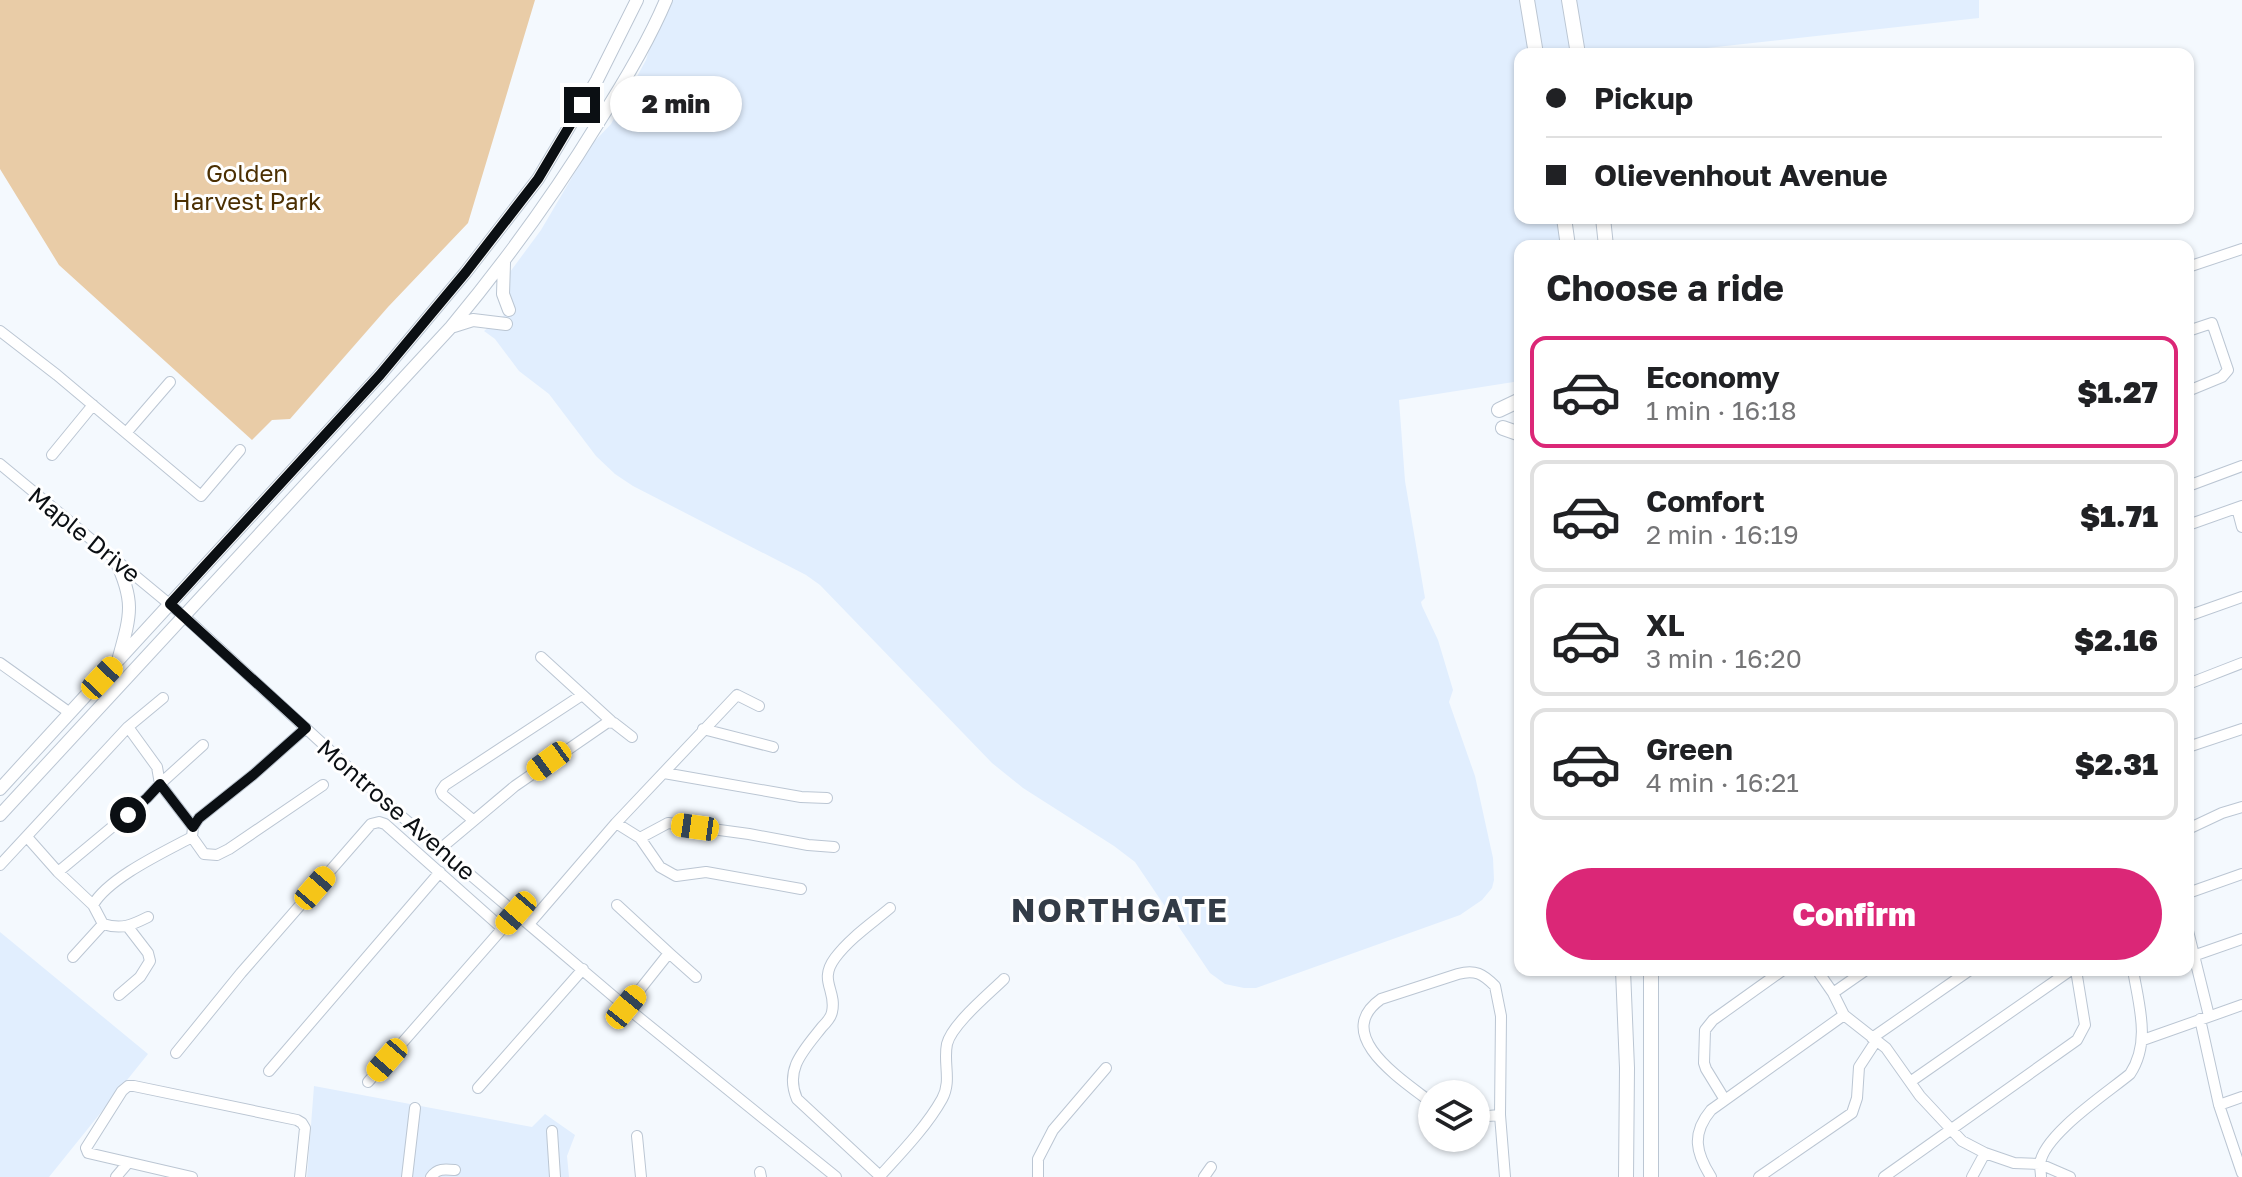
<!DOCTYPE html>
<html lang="en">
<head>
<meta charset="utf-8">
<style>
  :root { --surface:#fff; --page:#f2f2f2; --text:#202124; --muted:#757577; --line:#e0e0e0; --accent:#db2777 }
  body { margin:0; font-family:"Golos Text",sans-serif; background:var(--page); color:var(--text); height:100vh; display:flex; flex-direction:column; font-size:30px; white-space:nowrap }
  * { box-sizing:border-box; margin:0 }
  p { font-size:26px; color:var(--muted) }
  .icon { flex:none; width:44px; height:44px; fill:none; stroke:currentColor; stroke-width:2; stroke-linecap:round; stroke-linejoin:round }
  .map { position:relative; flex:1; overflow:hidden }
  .side { position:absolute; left:1514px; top:240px; width:680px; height:736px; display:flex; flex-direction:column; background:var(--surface); border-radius:16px; box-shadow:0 2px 6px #0004 }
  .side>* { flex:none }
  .guide { position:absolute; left:1514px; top:48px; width:680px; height:176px; border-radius:16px; box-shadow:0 2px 6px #0004; display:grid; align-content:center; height:176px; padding:0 32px; background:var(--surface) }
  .controls { position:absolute; left:1418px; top:1080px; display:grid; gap:16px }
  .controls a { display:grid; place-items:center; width:72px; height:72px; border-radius:50%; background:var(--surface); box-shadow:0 2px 6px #0004; font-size:40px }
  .end { position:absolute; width:36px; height:36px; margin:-18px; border:10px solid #0b0f13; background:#fff; box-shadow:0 0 0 4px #fff }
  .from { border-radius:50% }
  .bubble { position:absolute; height:56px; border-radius:28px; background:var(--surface); box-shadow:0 2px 6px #0004; font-size:26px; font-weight:800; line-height:56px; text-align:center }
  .car { position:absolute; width:24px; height:48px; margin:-24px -12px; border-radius:10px; box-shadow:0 0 6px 2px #0007; background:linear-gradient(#f5c518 24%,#345 0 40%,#f5c518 0 76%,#345 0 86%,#f5c518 0) }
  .guide b { display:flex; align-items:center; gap:28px; height:76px; font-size:30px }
  .guide b+b { border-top:2px solid var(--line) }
  .guide i { width:20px; height:20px; background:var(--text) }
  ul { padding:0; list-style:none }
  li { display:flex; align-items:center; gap:24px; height:112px; margin:0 16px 12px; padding:0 16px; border:4px solid var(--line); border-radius:16px }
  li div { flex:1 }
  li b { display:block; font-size:30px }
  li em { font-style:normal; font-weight:800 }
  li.active { border-color:var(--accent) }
  li>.icon { width:72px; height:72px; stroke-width:1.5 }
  h2 { padding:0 32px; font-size:36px; line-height:96px }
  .action { display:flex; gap:16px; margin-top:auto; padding:16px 32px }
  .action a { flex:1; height:92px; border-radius:48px; background:var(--accent); color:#fff; font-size:32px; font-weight:800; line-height:92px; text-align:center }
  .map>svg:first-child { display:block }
</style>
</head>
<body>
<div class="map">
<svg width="2242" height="1177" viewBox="0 0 2242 1177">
  <rect width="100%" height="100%" fill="#f4f9fe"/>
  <path fill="#e1eefe" d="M669 0H1979V18L1652 54H1520V218H1574L1567 246H1520V381L1399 400 1405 481 1425 598 1421 602 1422 606 1438 640 1453 690 1449 702 1475 776 1493 858 1494 880 1492 888 1482 900 1460 915 1256 988H1244L1225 984 1210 973 1135 862 1114 846 1023 788 992 763 820 585 806 575 633 486 615 474 596 456 549 394 519 371 495 339 484 331 513 308 509 302 506 280 510 272 541 230 591 145 611 124 646 60 654 34Z
    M0 932 148 1054 49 1177H0Z
    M314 1086 532 1127 545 1114 575 1135 567 1156 569 1177H307Z"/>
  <path fill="#e9cca7" d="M0 0H535L468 223 388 307 290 419 272 420 252 440 59 265 0 169Z"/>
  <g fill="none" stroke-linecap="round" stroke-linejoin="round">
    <defs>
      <path id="minor" d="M2188 267 2242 249
        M0 331 57 375 201 496 240 450
        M2188 331 2212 323 2228 370 2222 377 2188 391
        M126 433 170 382
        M52 455 93 405
        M0 464 185 617 400 815 626 1007 836 1177
        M2188 486 2242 466
        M2237 508 2242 527
        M2188 525 2242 506
        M2188 616 2242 597
        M541 657 611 721
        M0 663 70 713
        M2188 684 2242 663
        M306 728 253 775 199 818 193 827 192 837 204 854 217 855 229 849 323 785
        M703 729 773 747
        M2188 747 2242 729
        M664 773 801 797 827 798
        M473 820 443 795 441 791 445 785 582 695
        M616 823 640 838 668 823 749 834 808 845 834 847
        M193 827 160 784 203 745
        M2188 829 2222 813 2242 807
        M27 837 58 872 93 905
        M640 838 660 867 676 876 706 872 801 889
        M440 849 515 786 608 722 614 723 632 737
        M0 865 128 727 163 698
        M58 872 147 798 160 784 157 767 128 727
        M2188 893 2242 874
        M617 905 669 953
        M148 917C132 925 122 930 103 924L93 905C108 878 164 852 192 837
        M529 924 616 823 737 695 759 706
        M2188 931 2209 1016
        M2193 956 2242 939
        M73 957 103 924
        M1817 970 1833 993 1844 1015 1886 1048 1920 1096 1962 1141 1985 1153 2014 1163 2040 1164 2070 1177
        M1833 993 1866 970
        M119 995 140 977 150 961 148 953 128 927
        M626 1007 669 953 696 977
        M2200 1019 2219 1105 2242 1173
        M1872 1038 1970 970
        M2143 1040 2242 1005
        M176 1053 241 973 371 824 379 822 385 824 503 929
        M269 1071 440 872
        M368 1082 516 913
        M1910 1082 2071 970
        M478 1088 583 969
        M1725 1100 1706 1069 1704 1063 1705 1030 1713 1020 1783 970
        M1432 1103C1404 1081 1330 1035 1381 999L1458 974C1475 969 1483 974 1495 986L1501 1016 1500 1115 1505 1177
        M2219 1105 2242 1097
        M1476 1117 1500 1115
        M552 1131 555 1177
        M637 1136 641 1177
        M760 1172 761 1177
        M880 1176C901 1153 927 1126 942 1099 952 1081 943 1063 947 1044 952 1024 989 994 1004 979
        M116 1177 127 1164
        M192 1177 88 1153 86 1148 122 1091 128 1086H134L297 1120 302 1123 305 1128 300 1177
        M407 1177 415 1108
        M431 1177C437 1168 445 1169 455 1170
        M881 1177 797 1099C784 1069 804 1050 822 1027 826 1023 831 1018 832 1012 837 990 818 981 835 958 850 938 871 924 890 908
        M1038 1177V1159L1053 1130 1106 1068
        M1204 1177 1211 1167
        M1711 1177C1696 1153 1691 1134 1711 1110L1844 1015
        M1759 1177 1852 1113 1857 1098 1859 1067 1876 1041
        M1884 1177 2077 1040 2085 1025 2076 970
        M1972 1177 1985 1153
        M2041 1177C2041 1173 2040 1168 2040 1164 2043 1135 2107 1093 2130 1074 2151 1042 2139 1006 2133 970"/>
      <path id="tertiary" d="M504 263 503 294 509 310
        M454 326 473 320 506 324
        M115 559C135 601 131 614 119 657
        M0 789 380 375 466 272 538 179 597 80 637 0
        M0 815 451 327C505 262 554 195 598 123 623 84 648 43 666 0"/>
      <path id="secondary" d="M1527 0 1536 54
        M1569 0 1578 54
        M1564 218 1568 246
        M1603 218 1606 246
        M1499 410 1520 400
        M1503 428 1520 434
        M1623 970 1627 1068 1626 1177
        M1651 970V1177"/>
    </defs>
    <use href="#minor" stroke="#bbc6d3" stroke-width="12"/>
    <use href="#tertiary" stroke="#bbc6d3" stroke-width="14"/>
    <use href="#secondary" stroke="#bbc6d3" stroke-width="16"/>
    <use href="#minor" stroke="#fff" stroke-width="10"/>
    <use href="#tertiary" stroke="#fff" stroke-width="12"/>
    <use href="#secondary" stroke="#fff" stroke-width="14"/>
  </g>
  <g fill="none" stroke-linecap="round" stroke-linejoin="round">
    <path stroke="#0b0f13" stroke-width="10" d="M128 815 147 798 160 784 193 827 199 818 253 775 306 728 170 604 380 375 466 272 538 179 582 105"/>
  </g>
  <g text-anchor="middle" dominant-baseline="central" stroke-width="6" stroke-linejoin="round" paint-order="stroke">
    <g font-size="24" fill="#4b2f02" stroke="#fff">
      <text x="247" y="172">Golden<tspan x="247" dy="28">Harvest Park</tspan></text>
    </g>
    <g font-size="24" fill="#0b0f13" stroke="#fff">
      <text transform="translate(85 534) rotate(39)">Maple Drive</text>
      <text transform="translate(397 809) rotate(41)">Montrose Avenue</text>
    </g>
    <g font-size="32" font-weight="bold" letter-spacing="2" fill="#333c47" stroke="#fff">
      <text x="1120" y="910">NORTHGATE</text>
    </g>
  </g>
</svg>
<div class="controls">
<a><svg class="icon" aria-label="layers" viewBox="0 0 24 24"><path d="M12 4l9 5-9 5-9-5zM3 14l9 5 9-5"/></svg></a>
</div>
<i class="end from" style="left:128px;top:815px"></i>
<i class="end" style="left:582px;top:105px"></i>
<div class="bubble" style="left:610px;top:76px;width:132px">2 min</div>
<i class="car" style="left:102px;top:678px;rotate:43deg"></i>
<i class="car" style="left:549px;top:761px;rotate:234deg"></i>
<i class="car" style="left:695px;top:827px;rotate:278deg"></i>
<i class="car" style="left:315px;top:888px;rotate:41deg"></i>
<i class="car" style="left:516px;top:913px;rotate:221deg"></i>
<i class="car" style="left:626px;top:1007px;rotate:39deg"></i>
<i class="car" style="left:387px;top:1060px;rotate:221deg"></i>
<div class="guide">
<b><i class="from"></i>Pickup</b>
<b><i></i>Olievenhout Avenue</b>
</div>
<section class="side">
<h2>Choose a ride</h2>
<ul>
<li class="active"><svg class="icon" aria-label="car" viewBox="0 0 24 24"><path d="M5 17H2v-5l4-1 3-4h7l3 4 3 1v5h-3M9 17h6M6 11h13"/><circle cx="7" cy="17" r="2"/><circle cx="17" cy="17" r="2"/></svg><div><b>Economy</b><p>1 min · 16:18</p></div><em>$1.27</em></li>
<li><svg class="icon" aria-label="car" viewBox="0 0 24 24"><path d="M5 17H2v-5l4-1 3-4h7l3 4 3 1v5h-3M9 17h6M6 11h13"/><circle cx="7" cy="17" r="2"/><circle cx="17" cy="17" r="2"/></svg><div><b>Comfort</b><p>2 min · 16:19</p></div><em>$1.71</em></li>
<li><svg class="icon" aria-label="car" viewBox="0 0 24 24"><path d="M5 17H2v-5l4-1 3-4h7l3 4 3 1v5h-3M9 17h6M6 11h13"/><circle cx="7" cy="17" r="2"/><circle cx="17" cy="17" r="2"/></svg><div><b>XL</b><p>3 min · 16:20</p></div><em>$2.16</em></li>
<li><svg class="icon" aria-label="car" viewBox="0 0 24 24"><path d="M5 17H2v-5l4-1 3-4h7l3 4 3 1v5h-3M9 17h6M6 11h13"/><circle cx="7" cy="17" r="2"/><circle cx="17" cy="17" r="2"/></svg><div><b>Green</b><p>4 min · 16:21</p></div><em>$2.31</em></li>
</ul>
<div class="action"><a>Confirm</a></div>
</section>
</div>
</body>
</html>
